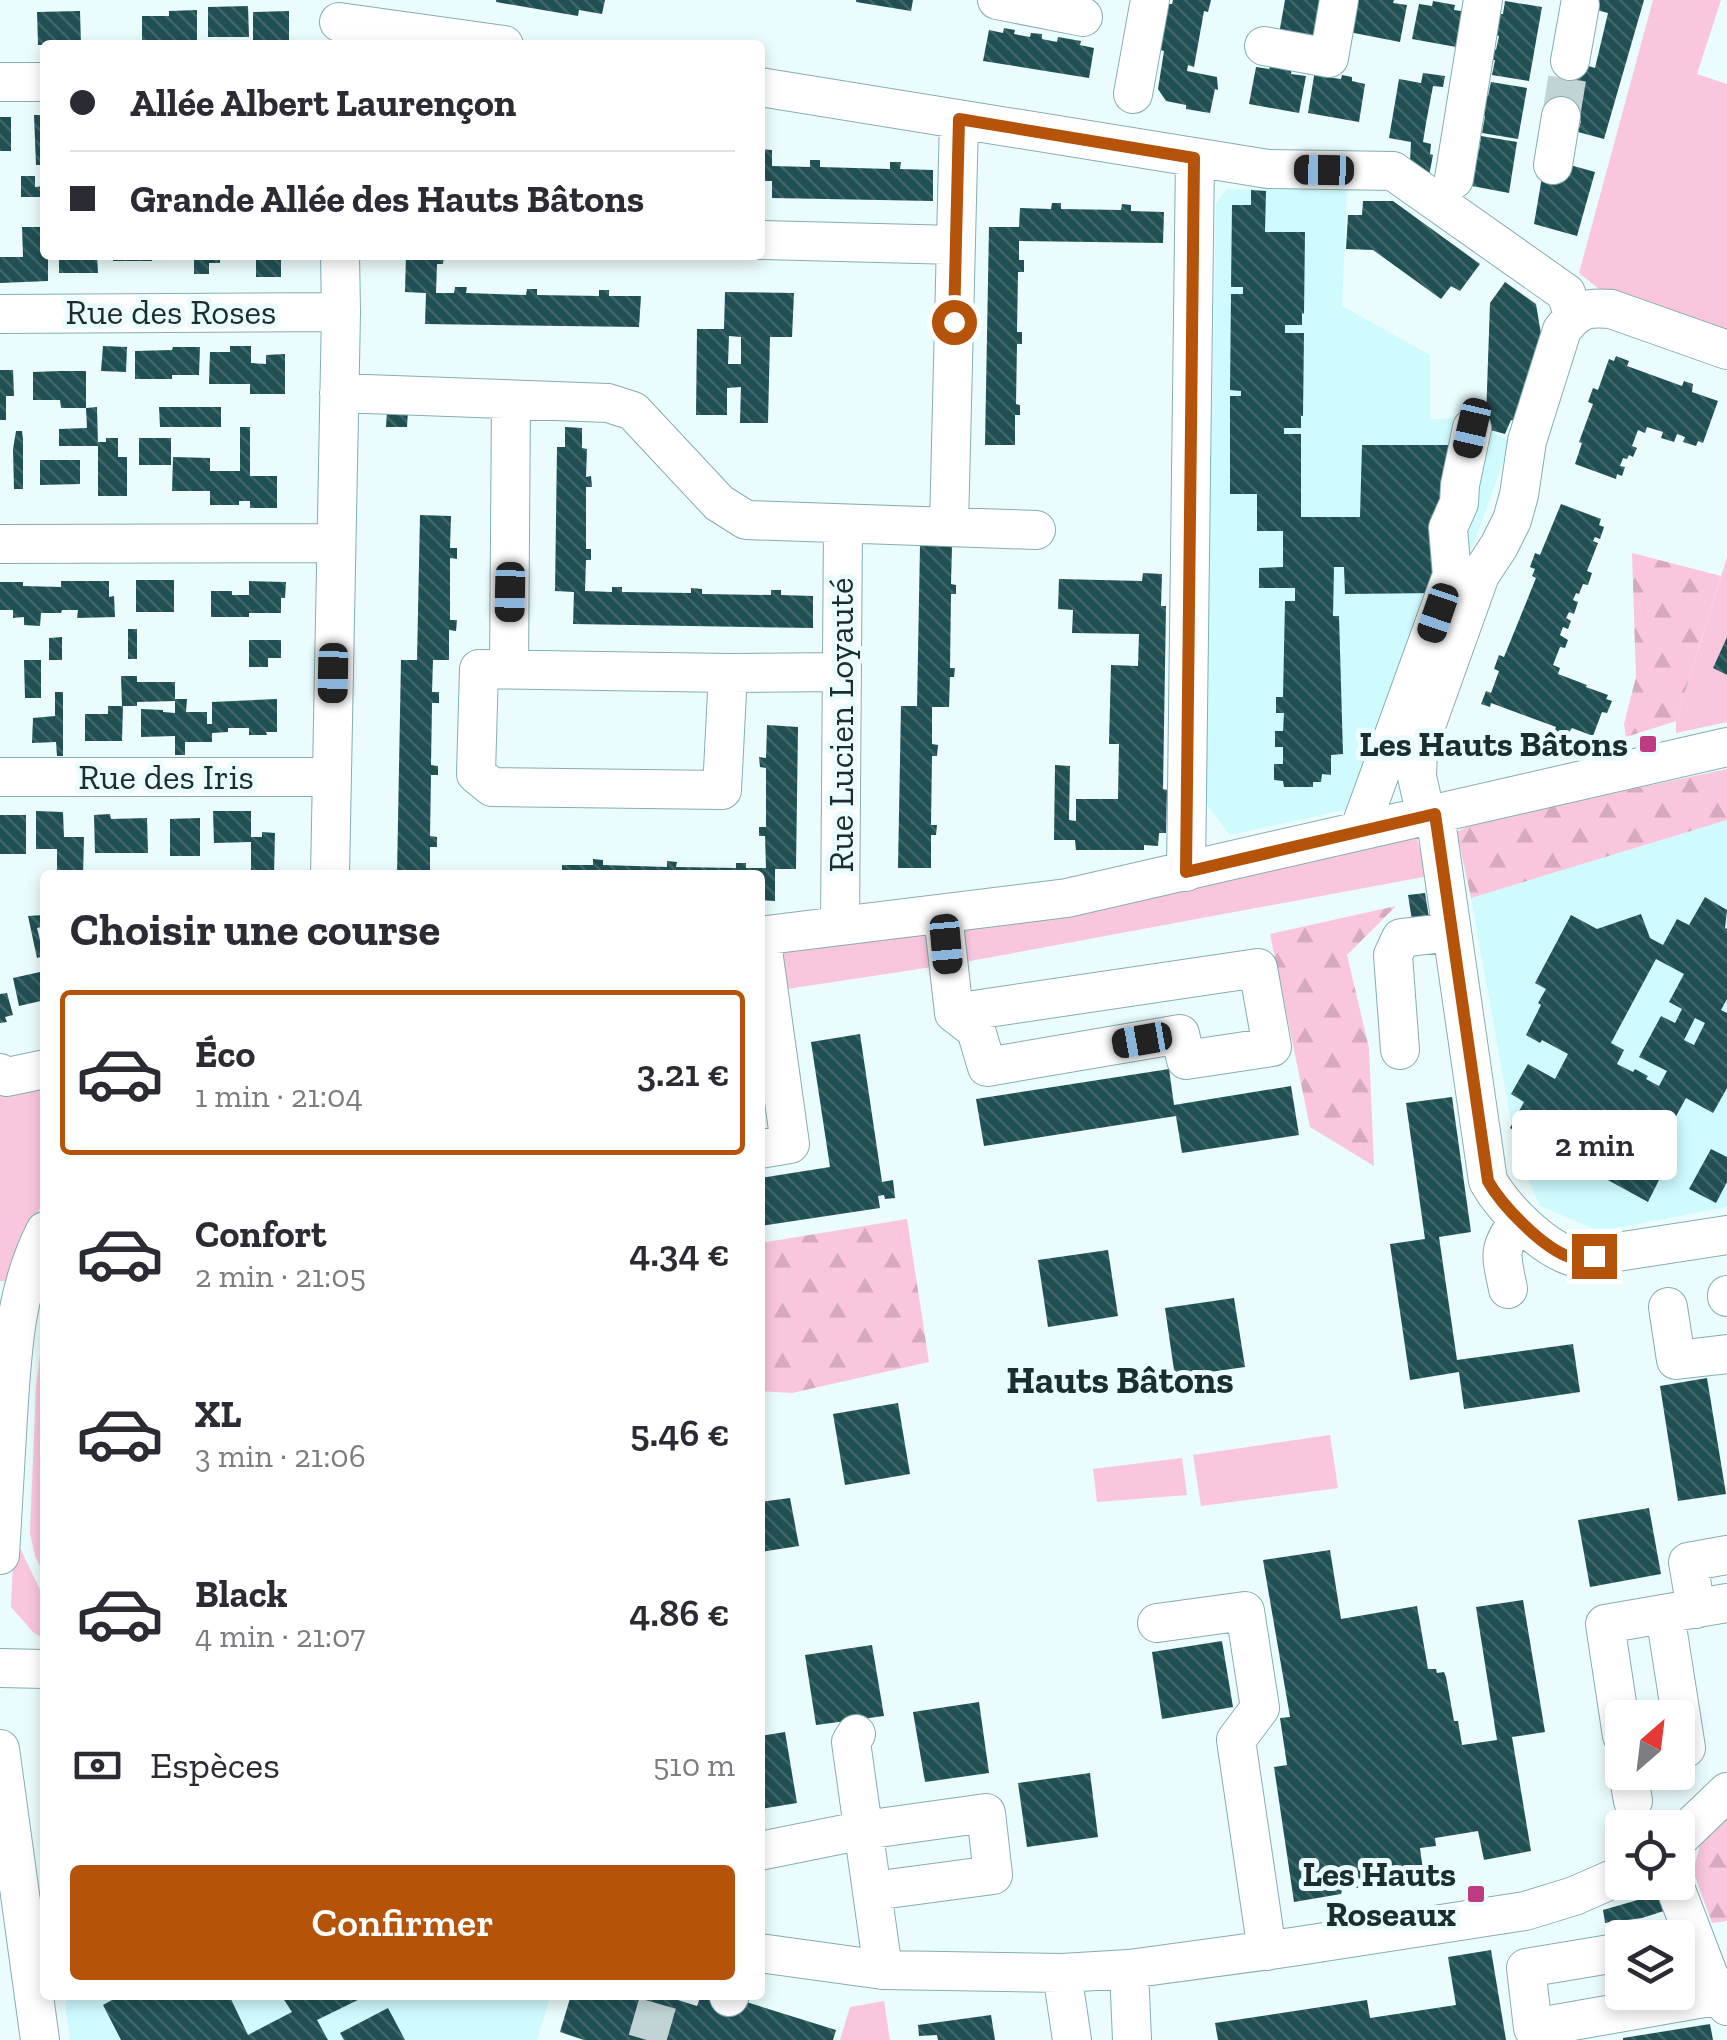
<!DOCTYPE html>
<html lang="fr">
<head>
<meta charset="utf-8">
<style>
  :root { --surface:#fff; --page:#f2f2f3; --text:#2b2b33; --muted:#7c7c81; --line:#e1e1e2; --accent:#b45309 }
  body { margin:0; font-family:"Zilla Slab",serif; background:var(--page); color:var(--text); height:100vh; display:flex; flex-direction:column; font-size:38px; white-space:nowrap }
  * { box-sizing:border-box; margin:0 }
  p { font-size:32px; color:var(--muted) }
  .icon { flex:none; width:55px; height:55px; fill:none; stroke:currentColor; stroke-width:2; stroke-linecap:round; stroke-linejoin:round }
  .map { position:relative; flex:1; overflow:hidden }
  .drawer { position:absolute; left:40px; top:870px; width:725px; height:1130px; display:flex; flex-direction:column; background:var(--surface); border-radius:10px; box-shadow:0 5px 15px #0003 }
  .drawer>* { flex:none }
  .banner { position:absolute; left:40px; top:40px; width:725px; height:220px; border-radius:10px; box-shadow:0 5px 15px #0003; display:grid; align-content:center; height:220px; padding:0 30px; background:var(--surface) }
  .needle { width:65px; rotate:28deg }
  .fabs { position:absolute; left:1605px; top:1700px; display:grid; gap:20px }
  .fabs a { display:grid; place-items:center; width:90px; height:90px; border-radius:10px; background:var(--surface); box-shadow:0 5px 15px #0003; font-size:50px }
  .end { position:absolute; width:45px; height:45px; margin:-22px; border:12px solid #b45309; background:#fff; box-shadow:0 0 0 5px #fff }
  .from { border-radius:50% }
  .bubble { position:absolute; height:70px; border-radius:10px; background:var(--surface); box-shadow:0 5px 15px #0003; font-size:32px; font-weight:600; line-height:70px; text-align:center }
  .car { position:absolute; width:30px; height:60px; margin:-30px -15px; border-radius:12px; box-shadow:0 0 8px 2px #0007; background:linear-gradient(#222 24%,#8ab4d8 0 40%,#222 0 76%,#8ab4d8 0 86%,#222 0) }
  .banner b { display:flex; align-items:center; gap:35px; height:95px; font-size:38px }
  .banner b+b { border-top:2px solid var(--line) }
  .banner i { width:25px; height:25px; background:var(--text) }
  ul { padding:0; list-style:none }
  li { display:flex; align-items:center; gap:30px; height:165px; margin:0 20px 15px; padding:0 10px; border:5px solid transparent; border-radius:10px }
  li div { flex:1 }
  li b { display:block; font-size:38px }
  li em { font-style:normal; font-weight:600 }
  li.selected { border-color:var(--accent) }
  li>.icon { width:90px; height:90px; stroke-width:1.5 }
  h2 { padding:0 30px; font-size:45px; line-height:120px }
  .pay { display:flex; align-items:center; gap:25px; height:110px; padding:0 30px; font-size:38px }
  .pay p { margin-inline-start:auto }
  .primary-button { display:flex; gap:20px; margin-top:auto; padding:20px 30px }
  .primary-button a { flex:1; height:115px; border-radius:10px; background:var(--accent); color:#fff; font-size:40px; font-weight:600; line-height:115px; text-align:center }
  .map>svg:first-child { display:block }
</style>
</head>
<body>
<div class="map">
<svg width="1727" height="2040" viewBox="0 0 1727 2040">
  <defs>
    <pattern id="forest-firs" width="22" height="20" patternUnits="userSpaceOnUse" patternTransform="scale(2.5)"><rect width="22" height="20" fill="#f9c6dd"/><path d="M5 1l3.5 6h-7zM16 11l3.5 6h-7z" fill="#d5aabe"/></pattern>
    <pattern id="building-back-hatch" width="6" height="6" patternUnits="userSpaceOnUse" patternTransform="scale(2.5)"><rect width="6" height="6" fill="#215054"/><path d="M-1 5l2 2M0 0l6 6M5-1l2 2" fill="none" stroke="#40666a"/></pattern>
  </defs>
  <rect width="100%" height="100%" fill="#eafcfd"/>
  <path fill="#cffafe" d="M1227 189 1347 190 1342 306 1430 355V419L1463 418 1511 441 1379 802 1230 835 1205 802 1216 203Z
    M1727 820V1207L1600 1231 1540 1206 1517 1154 1471 898Z
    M71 1995H551L537 2040H70L65 2004Z"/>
  <path fill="#f9c6dd" d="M1653 0H1721L1697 74 1727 84V333L1599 289 1579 273Z
    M1727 557V637L1713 668 1727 675V722L1676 733V721Z
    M1416 837 1429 876 965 962 760 993V955Z
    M45 1085V1199L32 1223 10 1281H0V1086Z
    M45 1317V1576L35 1556 30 1533 36 1386Z
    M1330 1435 1338 1488 1201 1506 1193 1455Z
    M1182 1458 1187 1495 1097 1502 1093 1469Z
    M16 1497H21L20 1548 45 1600V1640L33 1632 11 1607Z
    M884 2001 890 2040H840L850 2007Z"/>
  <path fill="url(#forest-firs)" d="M1632 553 1721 576 1676 721 1626 737 1624 724 1636 677Z
    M1727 769V820L1471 898 1457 832 1474 823Z
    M1396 906 1347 955 1369 1048 1374 1166 1310 1127 1270 934Z
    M907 1219 929 1362 792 1393 760 1391V1243Z
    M1727 1809V1921L1712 1923 1693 1871 1704 1831Z"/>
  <path fill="url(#building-back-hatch)" fill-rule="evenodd" d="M496 0H605L602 14 579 10 578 16 496 2Z
    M856 0H913L911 11 856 2Z
    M1173 0H1211L1208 12 1204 11 1194 67 1188 65 1187 71 1217 77 1218 90 1215 89 1210 113 1186 109V105L1166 101 1158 89 1164 51 1160 50 1169 4H1172Z
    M1285 0H1323L1320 42 1279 34Z
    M1355 0H1394L1393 3 1407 5 1400 42 1349 32Z
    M1575 0H1644L1604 139 1578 132 1581 121 1554 113 1564 59 1595 68 1608 13 1574 4Z
    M1433 1 1455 5 1454 10 1468 12 1462 48 1412 39 1419 4 1432 6Z
    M1505 1 1542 7 1529 81 1492 75 1495 60H1490L1492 49 1496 50 1499 36 1494 34 1498 14H1503Z
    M248 6 249 37H208V7Z
    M197 10V45H142V16H169V11Z
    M80 11 81 45H38L37 12Z
    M289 11V43H253V12Z
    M1004 28 1015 30 1014 34 1030 37 1031 33 1042 34V39L1057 42 1058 37 1081 41 1080 45 1094 48 1089 78 983 61 989 30 1003 33Z
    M1272 63 1292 67 1291 74 1306 76 1299 113 1249 104 1256 67 1269 69Z
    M1315 70 1327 72V77L1341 79 1342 75 1352 77V81L1365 84 1359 122 1308 113Z
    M1423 73 1445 76 1443 87 1433 86 1426 123 1423 142 1431 144 1430 154 1433 155 1429 176 1410 162 1411 142 1389 138 1399 79 1421 83Z
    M1491 82 1527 88 1518 139 1482 133 1485 116 1480 115 1483 95 1488 96Z
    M34 115H45V165H36Z
    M0 117H11V151H0Z
    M1481 136 1517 142 1509 193 1472 186 1473 150 1479 151Z
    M760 149 772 150V166L810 167V160H820V167L890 169V162H901L900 169 933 170V201L772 198V181H760Z
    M1570 165 1595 172 1577 236 1534 224 1543 171Z
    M21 176H35V187L45 186V197H21Z
    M1251 190 1266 191 1265 232H1305L1304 314 1302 313V325H1285V333H1304L1303 416H1301V428H1284V434H1301V517H1360L1362 445H1461L1437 593 1345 594 1344 567H1334L1333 616H1339L1343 754 1331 755V775L1322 774 1321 782H1313V787H1284L1283 781 1274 780V764H1283V747H1275V731H1283L1284 713H1276V697H1283L1285 601H1295V588H1259V568L1283 567V531H1257V494H1230V396H1241V391L1230 390 1231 294H1243V287H1231L1232 205H1251Z
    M1363 201H1393L1480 264 1460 291 1451 286 1441 299 1373 250 1346 249 1348 215H1362Z
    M1052 203H1061V209L1121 210 1122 204 1131 205V211L1164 212 1163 243 1019 241V260H1024V272H1018L1017 332H1022V344H1017L1016 404 1020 405V415H1015V445H985L989 227H1019L1020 208 1051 209Z
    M40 214H45V255H48V281L0 283V257H23L22 227H40Z
    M59 255H97L98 273H59Z
    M113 255H152V261H113Z
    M194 255H220V263H209V274H194Z
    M256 255H286V259H281V277H256Z
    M406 255H444L443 264H437L436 293H454L455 287H467L466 293 526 295 527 289H537V295L599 296V290H609V296H641L639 327 425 324 426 293 405 292Z
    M1505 282 1536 304 1543 346 1516 421 1511 420 1505 434 1483 428 1486 418 1490 303Z
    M725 292 794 293 792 337H770L768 423H740L741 387 727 388V415H696L697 329H724ZM729 336 741 337V364H728Z
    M103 346 127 347 126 372 101 371Z
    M230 346H251V363L266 364V355L285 354V394H250V384H209L210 352H230Z
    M173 347H200L199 375H172V379H135V351L172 350Z
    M1616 356 1629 361 1627 366 1682 386 1684 381 1693 384 1692 392 1718 401 1703 443 1698 441 1696 446 1683 442 1685 437 1677 434 1674 442 1661 438 1663 432 1647 427 1645 433 1638 430 1632 446 1637 448 1633 457 1629 455 1627 459 1623 458 1620 466 1625 467 1622 476 1617 474 1616 479 1575 464 1582 443 1579 442 1593 404 1588 402 1593 388 1598 390 1609 359 1614 361Z
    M0 370H13L14 396H6V420H0Z
    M60 371H86V408H61L60 400H33V372Z
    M97 407 98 446H59V429L87 428 86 408Z
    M159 407H221V427H160Z
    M387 410 408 411 407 427H386Z
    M240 427H250V476H277V508H250V501H239V505H210V491H172L173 457 210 458V471H240Z
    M565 427 582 428V448L587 449 586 477 591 476 592 487H586V549H591V560H586L585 591 612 592V587H622V592L691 593V588L702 589V594L771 595V590H781V595L813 596V628L573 624 574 592 555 591 557 447H565Z
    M16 431H22L23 439V489H14L13 449Z
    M106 438H118V457H127V496H98V442H106Z
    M139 438H171V465H139Z
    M40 460H80V484L40 485Z
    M1561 504 1601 519 1599 525 1604 527 1600 539 1595 537 1593 541 1598 543 1587 571 1592 573 1588 585 1583 584 1579 594 1576 593 1573 600 1578 602 1574 614 1569 612 1566 618 1571 621 1568 629 1563 627 1560 635 1568 640 1565 648 1560 647 1553 665 1560 668 1558 674 1587 685 1586 687 1608 695 1606 699 1612 701 1607 713 1602 712 1593 736 1572 728 1566 737 1554 732 1556 727 1491 703 1490 707 1481 704 1486 691 1491 693 1499 671 1494 669 1499 655 1504 657 1536 578 1532 576 1535 569 1530 567 1535 553 1540 555Z
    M420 515 451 516 450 548H457V559L450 558V620H457L456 631 449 630V660H433L432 692H439V703H432L431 765 438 766V775H431L430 836 437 837V847H430V875H397L401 660H417Z
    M920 545 952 546 951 584 956 585V594H951L950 668H955L954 677H950L949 707H932V744L938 745 937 756H932L931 825H937L936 835H931V868H898L901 706H917Z
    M1143 573 1162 574 1161 606H1166L1163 789 1167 790 1166 833H1159L1158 846 1144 845V850H1076L1075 840H1054L1055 765 1070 766 1069 820 1076 821V799H1118L1119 744H1109L1111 665 1138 666 1139 634 1072 633 1073 610 1058 609 1059 579 1142 581Z
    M136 580H174V612H136Z
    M61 581H109V597L114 596 115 617 77 618 78 610H62L61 613H41L40 626 24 625V617L13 618V610H0V582H23V586L61 587Z
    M249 581 286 582 285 598H281V613H249V617H211V591H232V595H249Z
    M128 629H137V659H128Z
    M62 637V660H49V638Z
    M1727 637V675L1713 668Z
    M249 640H281V658H268V667H249Z
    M24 660H41V698H25Z
    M121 676H137V682H175V699H187L186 712H207V724H212V702L277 699V732H266L267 735H249V728H228V732L212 733V742H185V755H175V736L141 737V709L163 710V712L175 713V701L137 702V706H123L122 741H85V714H108V706H122Z
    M55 692H63V756H57L56 742 32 743 33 718 55 716Z
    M767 725 798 727 796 869H775V901L760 900V875H562V865H593V859L603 860V865L667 867V861L677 862 676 867 736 868V863H746V868H766L765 836H759V827H766V768L760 767 759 757 766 758Z
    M36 811 63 812 64 837H84L83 875H57V849H36Z
    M213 811H251V837H262V832L275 833 274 875H251V842L214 843Z
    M110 814 111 819 147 818 148 853H95L94 815Z
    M0 815H26V854H0Z
    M200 818V856H170V819Z
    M1425 893 1430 924 1413 927 1408 895Z
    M1705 897 1727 910 1725 928 1727 929V999L1721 1010 1727 1013V1088L1713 1113 1686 1098 1656 1153 1669 1160 1648 1202 1595 1173 1568 1179 1557 1136 1538 1141 1531 1156 1516 1149 1523 1136 1510 1128 1524 1102 1511 1094 1528 1064 1555 1079 1568 1054 1542 1040 1540 1043 1526 1035 1541 1005 1538 1003 1546 989 1535 983 1571 915 1597 929 1641 914 1650 938 1663 945 1677 919 1689 925ZM1656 959 1684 974 1669 1002 1682 1009 1675 1023 1661 1016 1639 1057 1667 1071 1659 1086 1646 1079 1648 1076 1635 1069 1633 1072 1617 1064 1624 1050 1611 1043ZM1695 1018 1705 1023 1694 1045 1684 1040Z
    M43 915 45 926 37 928 44 956 37 958 28 916Z
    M40 972 45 1000 19 1006 13 978Z
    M7 993 13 1015 5 1017 7 1022 0 1023V994Z
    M860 1034 882 1182 893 1180 895 1198 885 1199 884 1195 878 1196 880 1208 760 1226V1178L830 1167 811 1042Z
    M1169 1069 1174 1105 1291 1086 1299 1135 1182 1153 1176 1116 984 1146 976 1099Z
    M1452 1097 1471 1232 1439 1237 1457 1360 1573 1344 1580 1392 1464 1409 1459 1372 1410 1380 1390 1244 1425 1239 1406 1103Z
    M1711 1149 1727 1157V1182L1716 1203 1689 1189Z
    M1108 1250 1118 1316 1048 1327 1038 1260Z
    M1234 1298 1245 1367 1175 1377 1165 1308Z
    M1707 1378 1726 1494 1678 1501 1660 1386Z
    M898 1403 910 1474 845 1485 833 1414Z
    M790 1498 799 1546 760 1552V1502Z
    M1649 1508 1661 1574 1590 1587 1578 1520Z
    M1330 1550 1341 1619 1417 1606 1428 1669H1436L1437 1673 1444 1672 1446 1677 1454 1721H1458L1462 1745 1497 1740 1476 1607 1523 1600 1545 1732 1512 1737 1531 1851 1484 1860 1478 1831 1435 1838 1436 1846 1420 1848 1424 1878 1342 1890 1341 1894 1294 1902 1274 1767 1287 1765 1280 1718 1290 1717 1263 1560Z
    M1222 1641 1233 1707 1162 1719 1152 1652Z
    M872 1645 884 1716 816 1725 805 1655Z
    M979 1702 989 1773 925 1782 913 1712Z
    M785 1732 797 1803 760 1809V1736Z
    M1090 1773 1098 1837 1027 1847 1018 1783Z
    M1662 1893 1673 1908 1642 1918 1605 1923 1603 1910Z
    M1491 1950 1506 2040H1218L1215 2023 1367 2000 1370 2018 1456 2005 1448 1957Z
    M121 1995H229L248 2035 292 2012 281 1995H368L317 2020 328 2040H121L103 2005Z
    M571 1995H662L697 2006 701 1995H724L836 2030 833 2040H584L560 2032Z
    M388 2008 405 2040H344L340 2033Z
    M991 2015 995 2040H938L937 2035 919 2036 918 2025Z
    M1710 2024 1713 2040H1623V2038Z"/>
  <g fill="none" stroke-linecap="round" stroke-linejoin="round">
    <path stroke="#c1d3d4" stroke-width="38" stroke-dasharray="38 19" stroke-linecap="butt" d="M1561 116 1570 61
      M647 2040 660 1995"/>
    <defs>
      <path id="minor" d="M997 0 1083 17
        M339 22 504 45
        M1264 46 1329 58 1339 0
        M1570 61 1580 5
        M0 82H45
        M760 87 1268 169 1393 171 1566 293 1573 315
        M1133 94 1150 0
        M1553 165 1561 116
        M1454 179 1483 0
        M760 240 956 245
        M0 314 341 312
        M339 393 608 403 633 411 719 503 746 520 1036 530
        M949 526 959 119
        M0 544 336 543
        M509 669 511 400
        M728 673 722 790 492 787 476 774 479 669 728 673 841 672
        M0 777H331
        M1435 814 1488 1181C1504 1209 1546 1252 1578 1258L1727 1235
        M1426 816 1417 777 1418 748 1480 575 1499 546 1512 520 1519 495 1527 441 1562 330C1578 309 1586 307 1611 309L1727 350
        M1359 831 1452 575 1448 528 1459 503 1460 485 1472 428
        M1186 872 1195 158
        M330 875 341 312 340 255
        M943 915 954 1013 976 1030 987 1067 1180 1034 1186 1060 1272 1047 1258 968 954 1013
        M840 926 843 524
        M760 936 1067 898 1727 747
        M1400 1050 1393 955 1401 938 1452 932
        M0 1073 7 1077 45 1069
        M760 1149 790 1144 761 936
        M1508 1289C1501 1253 1497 1251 1519 1220
        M1727 1295V1297
        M1668 1307 1676 1360 1727 1354
        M0 1555C3 1509 5 1463 8 1417 12 1352 15 1290 45 1231
        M1696 1609 1688 1562 1727 1555
        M1665 1614 1686 1748
        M1157 1623 1245 1611 1260 1708 1236 1740 1267 1951
        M0 1668 45 1669
        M856 1734 851 1742 883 1970
        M1622 1736 1605 1624 1727 1603
        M0 1749 40 2040
        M1628 1772 1633 1801
        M1678 1839 1727 1792
        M760 1851 864 1830 986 1813 993 1875 873 1891
        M1673 1882 1709 1976 1727 2006
        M1622 1952 1526 1968 1533 2028 1721 1995
        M760 1953 883 1970 1062 1973 1129 1969 1292 1947 1525 1911 1574 1896 1622 1875
        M1129 1969 1132 2040
        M1062 1973 1072 2040
        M729 1997 730 1995"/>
    </defs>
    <use href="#minor" stroke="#84aeb1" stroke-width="40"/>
    <use href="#minor" stroke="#fff" stroke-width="38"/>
  </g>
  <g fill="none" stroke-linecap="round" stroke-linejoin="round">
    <path stroke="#b45309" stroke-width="12" d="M954 322 959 119 1194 158 1186 872 1435 814 1488 1181C1502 1206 1543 1248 1570 1257 1578 1259 1586 1257 1594 1256"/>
  </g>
  <g fill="#bd3c84" stroke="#eafcfd" stroke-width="4">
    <rect x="1638" y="734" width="20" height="20" rx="5"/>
    <rect x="1466" y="1884" width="20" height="20" rx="5"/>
  </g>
  <g text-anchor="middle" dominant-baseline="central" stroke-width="10" stroke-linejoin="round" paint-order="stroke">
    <g font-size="35" fill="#1c2d2f" stroke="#eafcfd">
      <text x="171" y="312">Rue des Roses</text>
      <text transform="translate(841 725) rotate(-90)">Rue Lucien Loyauté</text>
      <text x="166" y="777">Rue des Iris</text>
    </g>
    <g font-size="35" font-weight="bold" fill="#1c2d2f" stroke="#eafcfd" text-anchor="end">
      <text x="1628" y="744">Les Hauts Bâtons</text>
      <text x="1456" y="1874">Les Hauts<tspan x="1456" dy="40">Roseaux</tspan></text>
    </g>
    <g font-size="38" font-weight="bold" fill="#1c2d2f" stroke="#eafcfd">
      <text x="1120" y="1380">Hauts Bâtons</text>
    </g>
  </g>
</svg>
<div class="fabs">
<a><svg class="needle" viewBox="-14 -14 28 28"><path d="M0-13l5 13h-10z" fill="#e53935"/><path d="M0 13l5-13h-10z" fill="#7c7c81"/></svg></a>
<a><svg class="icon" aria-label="locate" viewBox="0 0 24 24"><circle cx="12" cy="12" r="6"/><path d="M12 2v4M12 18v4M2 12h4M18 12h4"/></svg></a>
<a><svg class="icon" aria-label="layers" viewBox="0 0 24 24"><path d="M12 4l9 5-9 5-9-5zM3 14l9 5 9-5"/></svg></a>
</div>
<i class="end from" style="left:954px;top:322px"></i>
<i class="end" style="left:1594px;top:1256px"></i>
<div class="bubble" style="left:1512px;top:1110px;width:165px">2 min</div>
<i class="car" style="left:1324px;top:170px;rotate:271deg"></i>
<i class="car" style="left:1472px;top:428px;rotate:193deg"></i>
<i class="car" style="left:510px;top:592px;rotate:181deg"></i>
<i class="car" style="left:1438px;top:613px;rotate:199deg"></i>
<i class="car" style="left:333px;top:673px;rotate:181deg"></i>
<i class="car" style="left:946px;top:944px;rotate:175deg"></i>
<i class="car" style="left:1142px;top:1040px;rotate:260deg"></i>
<div class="banner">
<b><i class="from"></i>Allée Albert Laurençon</b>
<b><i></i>Grande Allée des Hauts Bâtons</b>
</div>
<section class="drawer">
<h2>Choisir une course</h2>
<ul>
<li class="selected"><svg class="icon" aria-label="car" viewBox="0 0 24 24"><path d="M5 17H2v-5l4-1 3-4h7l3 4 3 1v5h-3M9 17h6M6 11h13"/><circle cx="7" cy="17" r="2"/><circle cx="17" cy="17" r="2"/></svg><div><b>Éco</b><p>1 min · 21:04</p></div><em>3.21 €</em></li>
<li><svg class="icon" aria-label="car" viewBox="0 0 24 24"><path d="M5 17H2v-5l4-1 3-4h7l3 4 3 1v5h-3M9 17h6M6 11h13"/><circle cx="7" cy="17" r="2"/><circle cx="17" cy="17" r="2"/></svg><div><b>Confort</b><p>2 min · 21:05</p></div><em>4.34 €</em></li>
<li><svg class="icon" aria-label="car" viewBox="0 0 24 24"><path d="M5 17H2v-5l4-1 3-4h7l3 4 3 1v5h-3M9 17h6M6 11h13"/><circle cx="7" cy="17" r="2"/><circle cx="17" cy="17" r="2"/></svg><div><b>XL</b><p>3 min · 21:06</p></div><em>5.46 €</em></li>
<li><svg class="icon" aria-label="car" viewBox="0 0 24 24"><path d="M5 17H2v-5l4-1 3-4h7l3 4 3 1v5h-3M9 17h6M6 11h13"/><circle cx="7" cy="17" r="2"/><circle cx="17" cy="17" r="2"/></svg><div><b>Black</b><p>4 min · 21:07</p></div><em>4.86 €</em></li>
</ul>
<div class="pay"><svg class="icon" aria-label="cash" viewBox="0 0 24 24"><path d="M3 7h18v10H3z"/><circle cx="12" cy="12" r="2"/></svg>Espèces<p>510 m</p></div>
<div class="primary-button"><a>Confirmer</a></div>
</section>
</div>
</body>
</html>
